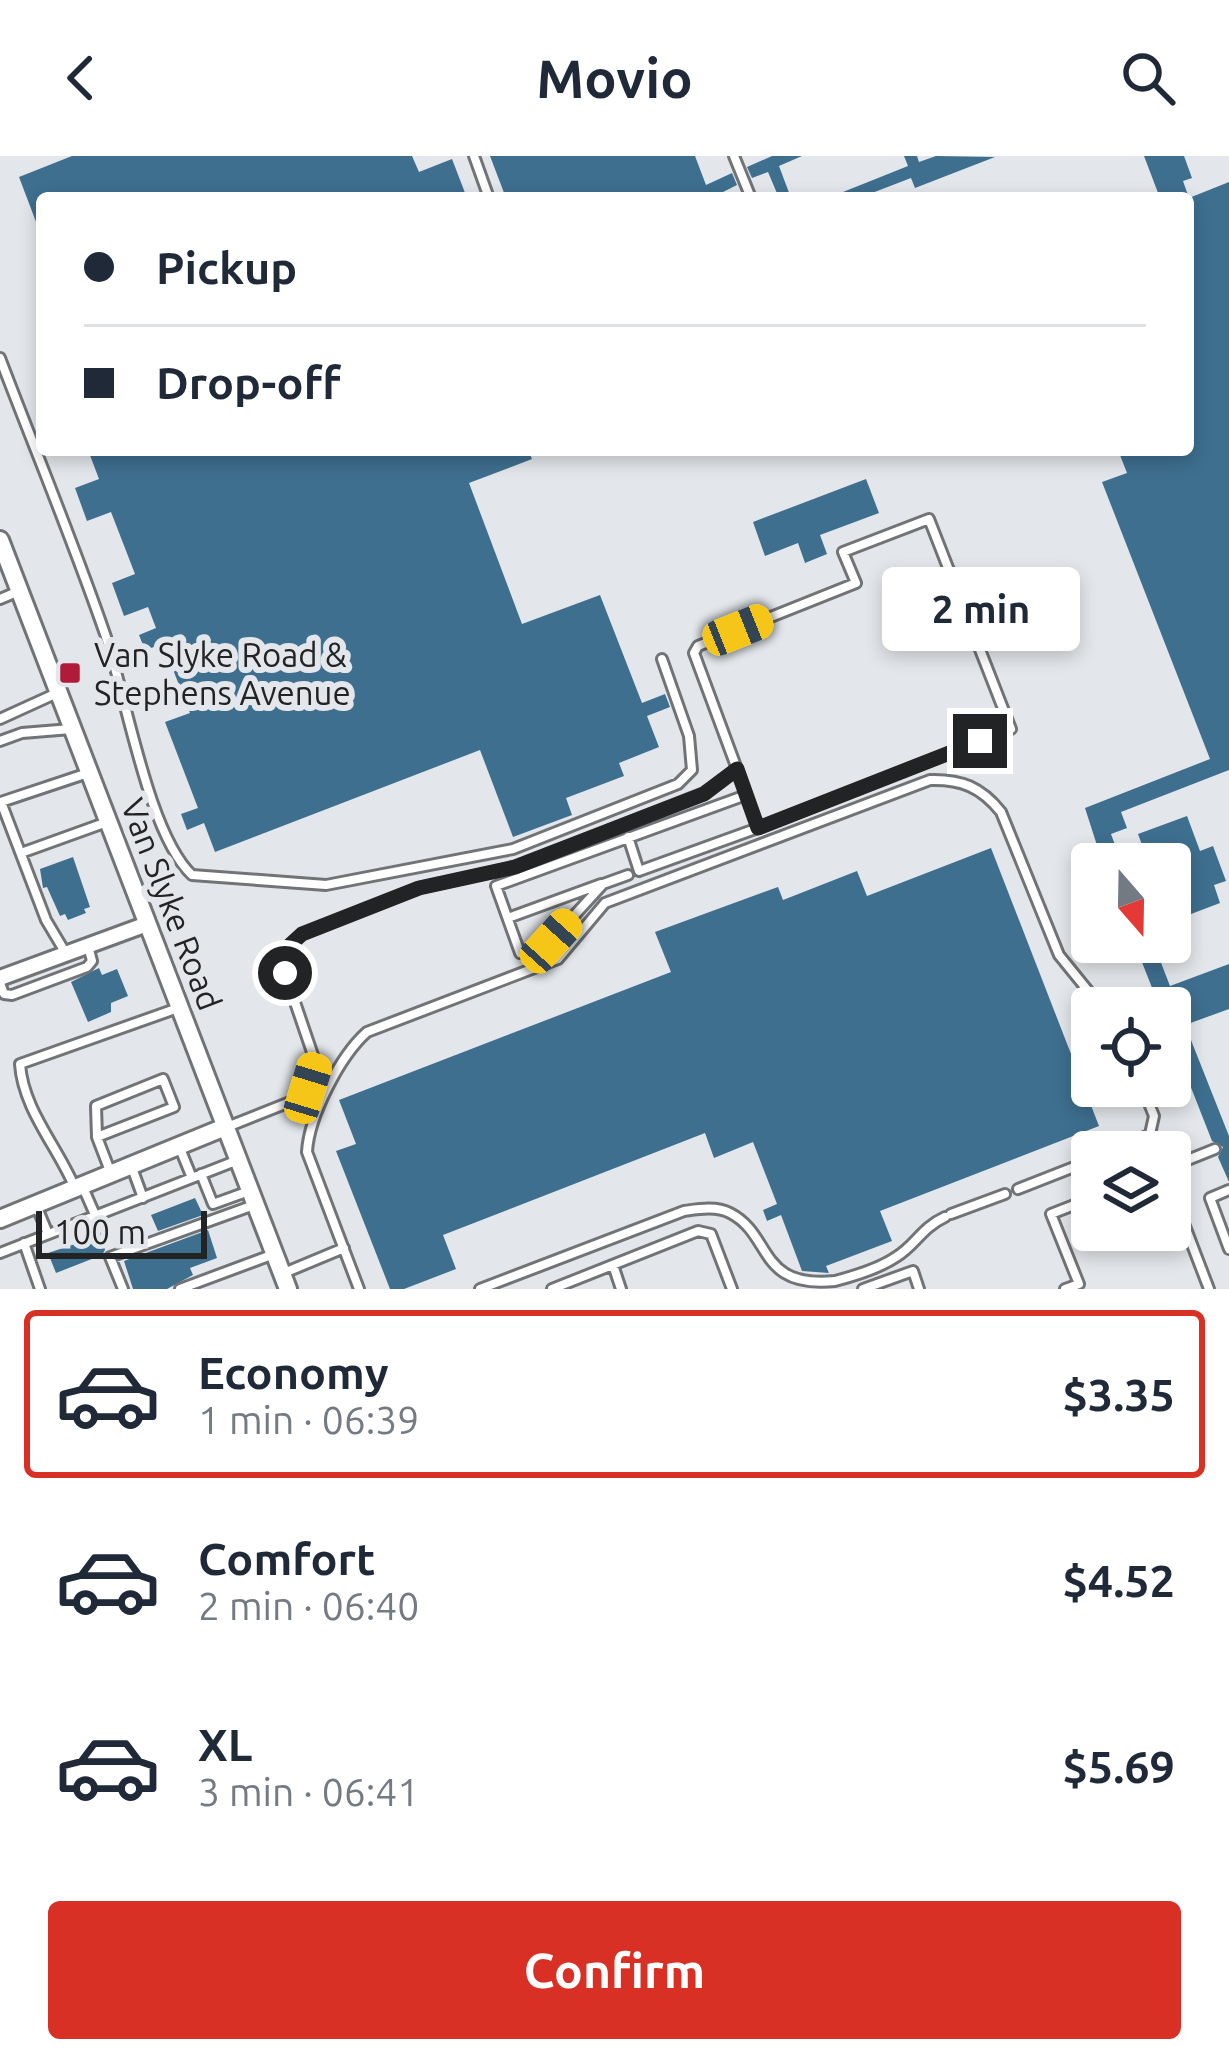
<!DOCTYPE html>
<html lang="en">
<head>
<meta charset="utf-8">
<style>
  :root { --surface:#fff; --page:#f2f2f3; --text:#1f2937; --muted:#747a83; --line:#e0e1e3; --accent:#d93025 }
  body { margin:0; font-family:Ubuntu,sans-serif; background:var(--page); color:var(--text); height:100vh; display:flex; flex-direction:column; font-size:45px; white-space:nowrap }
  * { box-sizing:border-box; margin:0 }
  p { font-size:39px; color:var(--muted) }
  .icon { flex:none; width:66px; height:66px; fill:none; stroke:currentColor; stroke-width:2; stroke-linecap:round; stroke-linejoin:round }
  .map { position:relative; height:1133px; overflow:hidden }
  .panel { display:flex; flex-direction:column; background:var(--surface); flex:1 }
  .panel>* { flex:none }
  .banner { position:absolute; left:36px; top:36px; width:1158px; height:264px; border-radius:12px; box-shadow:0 6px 18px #0003; display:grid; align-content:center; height:264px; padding:0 48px; background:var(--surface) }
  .needle { width:78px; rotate:160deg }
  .controls { position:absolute; left:1071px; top:687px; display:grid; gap:24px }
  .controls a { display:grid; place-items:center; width:120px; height:120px; border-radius:12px; background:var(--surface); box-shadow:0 6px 18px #0003; font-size:60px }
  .scale { position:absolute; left:36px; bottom:30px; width:171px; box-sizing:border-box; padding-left:12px; border:6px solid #212324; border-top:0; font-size:33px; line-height:42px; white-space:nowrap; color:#212324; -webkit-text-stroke:9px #e3e7eb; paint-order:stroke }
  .end { position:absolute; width:54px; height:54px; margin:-27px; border:15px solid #212324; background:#fff; box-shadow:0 0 0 6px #fff }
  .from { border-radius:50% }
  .bubble { position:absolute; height:84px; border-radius:12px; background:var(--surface); box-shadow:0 6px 18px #0003; font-size:39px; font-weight:700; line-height:84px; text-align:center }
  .car { position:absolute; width:36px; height:72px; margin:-36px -18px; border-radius:15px; box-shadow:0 0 9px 3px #0007; background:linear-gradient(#f5c518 24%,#345 0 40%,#f5c518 0 76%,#345 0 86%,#f5c518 0) }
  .banner b { display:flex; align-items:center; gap:42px; height:114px; font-size:45px }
  .banner b+b { border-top:3px solid var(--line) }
  .banner i { width:30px; height:30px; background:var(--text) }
  ul { padding:21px 0 0; list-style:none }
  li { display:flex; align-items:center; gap:36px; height:168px; margin:0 24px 18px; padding:0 24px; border:6px solid transparent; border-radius:12px }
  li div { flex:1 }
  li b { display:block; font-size:45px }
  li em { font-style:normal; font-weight:700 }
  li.current { border-color:var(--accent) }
  li>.icon { width:108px; height:108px; stroke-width:1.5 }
  .action { display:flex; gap:24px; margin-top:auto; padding:24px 48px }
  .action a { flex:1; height:138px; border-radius:12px; background:var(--accent); color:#fff; font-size:48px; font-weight:700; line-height:138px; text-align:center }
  header { display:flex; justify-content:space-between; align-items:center; height:156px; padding:0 48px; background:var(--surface); font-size:54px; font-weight:700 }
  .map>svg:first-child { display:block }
</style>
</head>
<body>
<header><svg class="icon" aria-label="back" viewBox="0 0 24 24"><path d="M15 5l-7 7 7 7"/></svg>Movio<svg class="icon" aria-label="search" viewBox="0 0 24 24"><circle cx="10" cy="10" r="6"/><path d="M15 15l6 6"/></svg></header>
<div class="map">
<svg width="1229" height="1133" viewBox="0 0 1229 1133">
  <rect width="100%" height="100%" fill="#e3e7eb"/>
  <path fill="#3e6f8f" d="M72 0H412L419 16 452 3 467 42H42L41 79 19 21Z
    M490 0H695L706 29 732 17 737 29 711 42H506Z
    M772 0H802L779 10 791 42H779L768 16 752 22 747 11Z
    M904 0H917L919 6 936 0 995 1 915 32 911 22 859 42H828L908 10Z
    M1144 0H1184L1192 22 1183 25 1189 42 1229 26V614L1121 656 1127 672 1111 678 1122 708H1103L1085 652 1210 603 1102 326 1127 317 1118 294H1188V42H1160Z
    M88 294H528L532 303 469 327 522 468 600 439 642 547 665 538 670 551 647 560 659 591 619 607 624 620 566 642 572 659 513 681 480 594 215 696 204 667 187 674 181 658 198 652 165 566 190 557 163 488 145 494 139 479 156 472 148 451 124 460 112 427 135 418 111 356 87 365 75 332 99 323Z
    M866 323 879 357 820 379 827 398 805 407 798 387 765 400 753 366Z
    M1187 660 1200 695 1213 690 1226 725 1214 729 1220 747 1170 766V708H1149L1138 678Z
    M991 692 1099 970 880 1055 892 1085 826 1110 829 1117 802 1115 781 1059 767 1065 763 1054 777 1048 753 986 714 1002 705 977 443 1079 456 1113 404 1133H390L336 995 356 988 339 944 671 816 655 776 778 731 783 744 857 715 867 740Z
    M73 701 90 751 84 753 86 757 68 764 65 758 60 760 47 731 43 732 40 713Z
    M1134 786H1153L1170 830 1229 808V853L1185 869 1229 980V1026L1218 1001 1223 991 1212 985 1170 878V852H1160Z
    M99 812 102 819 117 813 128 840 111 847V856L88 866 71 826Z
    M195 1042 203 1059 158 1075 151 1059Z
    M94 1069 105 1082 102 1084 105 1094 102 1099 56 1117 48 1097 87 1084 83 1073Z
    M208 1074 217 1102 190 1112 193 1119 167 1133H133L124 1105Z"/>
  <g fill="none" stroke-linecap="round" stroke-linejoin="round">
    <defs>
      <path id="service" d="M474 0 489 42
        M734 0 751 42
        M0 202C35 294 73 385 105 478 126 539 148 678 192 719L326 729 513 693 678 628 692 614 689 580 662 503
        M0 443 19 435
        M0 563 57 537
        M0 585 22 577 71 573
        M628 681 639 715 758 672
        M21 697 107 666
        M628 719 603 728 551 785 520 797 496 730 746 639
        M508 762 601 728
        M65 796 46 764 1 646 88 617
        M0 827 4 838 12 839 87 811 92 805 88 790
        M227 971 295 944 308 931 315 905 285 817 290 789 302 778 419 732 515 711 704 637 737 613 694 497 698 490 856 427 843 396 929 363 1011 573 758 672 737 613
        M97 981 174 951 163 923 96 950 97 981 110 1015
        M179 990 192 1022
        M1128 990 1150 978 1154 960 1142 930
        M1112 996 1114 995
        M131 1009 143 1042
        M1170 1011 1215 993
        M201 1018 213 1048 249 1035
        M82 1029 96 1061
        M74 1030C57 990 23 953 20 908L178 852
        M1018 1033 1092 1004
        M1229 1034 1210 1042 1229 1093
        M36 1049 48 1078
        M1178 1052 1209 1133
        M951 1058 1005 1038
        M24 1087 40 1133
        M0 1097 238 1004
        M613 1109 621 1133
        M284 1117 344 1092
        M123 1133 110 1101 254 1049
        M180 1133 274 1098
        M359 1133 307 996C309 960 340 900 367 876L558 803 605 747 930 624C961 623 981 631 1001 656L1059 799 1102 852
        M480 1133 684 1055C699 1053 716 1050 730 1057 773 1079 757 1133 835 1125 854 1120 880 1112 896 1101 916 1089 921 1072 945 1061
        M552 1133 698 1075 711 1078 732 1133
        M863 1133 913 1115 919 1133
        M1065 1133 1079 1128 1051 1058 1092 1042"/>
      <path id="minor" d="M0 822 147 768"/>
      <path id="tertiary" d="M0 384 288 1133
        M0 1063 225 971"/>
    </defs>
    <use href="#service" stroke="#707477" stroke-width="14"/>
    <use href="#minor" stroke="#707477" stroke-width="20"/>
    <use href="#tertiary" stroke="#707477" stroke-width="22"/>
    <use href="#service" stroke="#fff" stroke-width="8"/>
    <use href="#minor" stroke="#fff" stroke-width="14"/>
    <use href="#tertiary" stroke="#fff" stroke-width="16"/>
  </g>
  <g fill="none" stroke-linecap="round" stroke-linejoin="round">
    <path stroke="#212324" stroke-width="15" d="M285 817 290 789 302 778 419 732 515 711 704 638 737 613 758 672 980 585"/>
  </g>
  <rect fill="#af1b38" stroke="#e3e7eb" stroke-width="4.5" x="58" y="505" width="24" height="24" rx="6"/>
  <g text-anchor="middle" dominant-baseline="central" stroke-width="12" stroke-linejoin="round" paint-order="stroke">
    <g font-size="33" fill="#212324" stroke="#e3e7eb" text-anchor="start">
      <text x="94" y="498">Van Slyke Road &amp;<tspan x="94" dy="38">Stephens Avenue</tspan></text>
    </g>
    <g font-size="33" fill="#212324" stroke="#e3e7eb">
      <text transform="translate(172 748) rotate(69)">Van Slyke Road</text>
    </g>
  </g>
</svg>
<div class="controls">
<a><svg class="needle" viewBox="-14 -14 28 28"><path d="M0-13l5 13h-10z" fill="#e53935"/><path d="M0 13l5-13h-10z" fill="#747a83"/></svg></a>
<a><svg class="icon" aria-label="locate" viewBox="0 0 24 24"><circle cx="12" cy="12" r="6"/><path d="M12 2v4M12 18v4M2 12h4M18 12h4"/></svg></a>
<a><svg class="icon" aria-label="layers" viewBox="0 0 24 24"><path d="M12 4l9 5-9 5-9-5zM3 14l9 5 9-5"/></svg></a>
</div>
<div class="scale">100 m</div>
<i class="end from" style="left:285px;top:817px"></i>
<i class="end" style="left:980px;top:585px"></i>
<div class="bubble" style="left:882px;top:411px;width:198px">2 min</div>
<i class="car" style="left:738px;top:474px;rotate:68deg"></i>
<i class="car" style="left:551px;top:785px;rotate:42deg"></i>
<i class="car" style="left:308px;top:932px;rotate:17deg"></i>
<div class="banner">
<b><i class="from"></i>Pickup</b>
<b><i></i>Drop-off</b>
</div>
</div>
<section class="panel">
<ul>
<li class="current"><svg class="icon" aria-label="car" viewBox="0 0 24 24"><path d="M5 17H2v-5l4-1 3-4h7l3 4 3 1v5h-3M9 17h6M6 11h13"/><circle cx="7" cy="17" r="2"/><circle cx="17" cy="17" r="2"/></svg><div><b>Economy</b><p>1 min · 06:39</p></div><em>$3.35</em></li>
<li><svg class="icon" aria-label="car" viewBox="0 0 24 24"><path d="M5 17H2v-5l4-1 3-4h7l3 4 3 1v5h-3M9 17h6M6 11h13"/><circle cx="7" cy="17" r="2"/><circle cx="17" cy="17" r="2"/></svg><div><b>Comfort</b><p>2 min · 06:40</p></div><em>$4.52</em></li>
<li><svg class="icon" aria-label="car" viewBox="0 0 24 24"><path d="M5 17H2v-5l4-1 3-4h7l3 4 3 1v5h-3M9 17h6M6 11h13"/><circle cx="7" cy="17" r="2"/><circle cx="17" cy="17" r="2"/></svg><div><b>XL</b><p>3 min · 06:41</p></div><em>$5.69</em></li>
</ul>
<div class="action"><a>Confirm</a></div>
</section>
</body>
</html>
